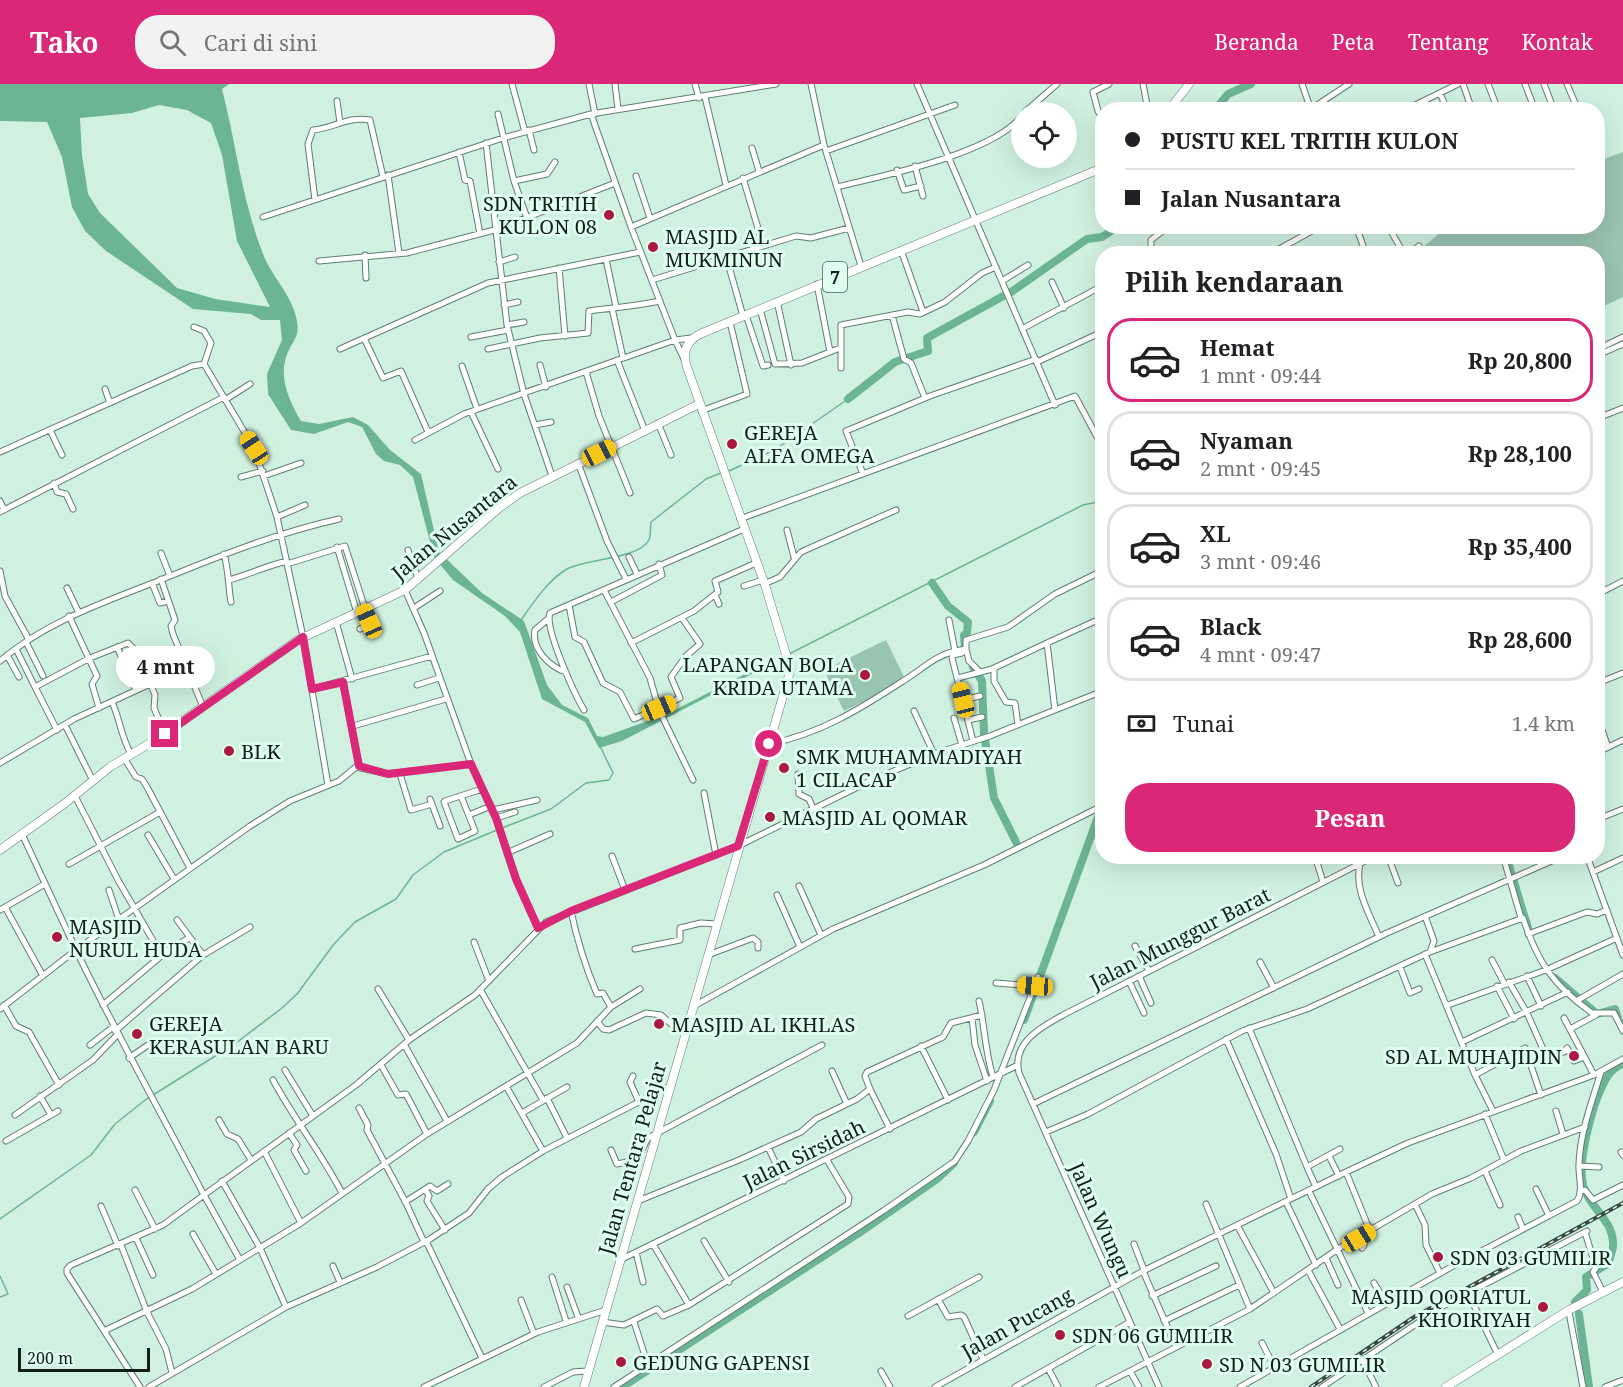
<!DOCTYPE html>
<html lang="id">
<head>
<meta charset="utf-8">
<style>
  :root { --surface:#fff; --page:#f2f2f2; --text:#202124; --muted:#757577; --line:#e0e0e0; --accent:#db2777 }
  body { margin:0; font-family:"Noto Serif",serif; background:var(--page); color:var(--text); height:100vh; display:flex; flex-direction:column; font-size:22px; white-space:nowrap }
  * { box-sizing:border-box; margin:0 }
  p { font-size:20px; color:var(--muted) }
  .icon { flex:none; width:33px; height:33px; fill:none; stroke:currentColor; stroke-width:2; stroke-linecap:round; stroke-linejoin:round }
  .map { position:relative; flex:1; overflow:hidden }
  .side { position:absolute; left:1095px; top:162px; width:510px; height:618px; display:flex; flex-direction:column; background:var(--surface); border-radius:24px; box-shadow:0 6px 24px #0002 }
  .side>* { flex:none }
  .hud { position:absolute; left:1095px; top:18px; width:510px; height:132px; border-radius:24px; box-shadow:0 6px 24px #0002; display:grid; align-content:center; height:132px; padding:0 30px; background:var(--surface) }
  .buttons { position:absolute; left:1011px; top:18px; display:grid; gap:12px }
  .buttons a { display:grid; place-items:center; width:66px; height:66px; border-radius:50%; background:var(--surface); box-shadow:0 6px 24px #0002; font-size:30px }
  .scale { position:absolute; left:18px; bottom:15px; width:132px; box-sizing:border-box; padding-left:6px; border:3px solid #121e18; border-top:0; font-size:16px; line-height:21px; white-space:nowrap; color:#121e18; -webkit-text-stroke:4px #defeee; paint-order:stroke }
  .end { position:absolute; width:27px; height:27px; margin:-14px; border:8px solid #db2777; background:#fff; box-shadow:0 0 0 3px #fff }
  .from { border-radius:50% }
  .bubble { position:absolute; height:42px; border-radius:21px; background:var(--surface); box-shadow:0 6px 24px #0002; font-size:20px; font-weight:700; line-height:42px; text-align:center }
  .car { position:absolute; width:18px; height:36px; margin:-18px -9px; border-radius:8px; box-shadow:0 0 4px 2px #0007; background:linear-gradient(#f5c518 24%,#345 0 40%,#f5c518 0 76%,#345 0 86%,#f5c518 0) }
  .hud b { display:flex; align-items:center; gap:21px; height:57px; font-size:22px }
  .hud b+b { border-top:2px solid var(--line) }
  .hud i { width:15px; height:15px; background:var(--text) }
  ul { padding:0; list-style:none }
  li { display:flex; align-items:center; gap:18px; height:84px; margin:0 12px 9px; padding:0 18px; border:3px solid var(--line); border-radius:24px }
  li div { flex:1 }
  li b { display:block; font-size:22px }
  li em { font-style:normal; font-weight:700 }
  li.active { border-color:var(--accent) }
  li>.icon { width:54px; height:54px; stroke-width:1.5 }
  h2 { padding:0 30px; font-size:27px; line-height:72px }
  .pay { display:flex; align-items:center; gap:15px; height:66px; padding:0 30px; font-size:22px }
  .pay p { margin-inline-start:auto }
  .action { display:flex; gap:12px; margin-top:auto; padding:12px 30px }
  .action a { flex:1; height:69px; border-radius:24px; background:var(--accent); color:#fff; font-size:24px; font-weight:700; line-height:69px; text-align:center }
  header { display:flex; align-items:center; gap:36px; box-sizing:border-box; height:84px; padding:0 30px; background:var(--accent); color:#fff }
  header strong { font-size:28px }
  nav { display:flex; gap:33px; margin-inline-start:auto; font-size:21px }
  .search { width:420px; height:54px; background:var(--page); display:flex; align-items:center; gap:15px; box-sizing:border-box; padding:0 21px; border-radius:24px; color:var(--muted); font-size:22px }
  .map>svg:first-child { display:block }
</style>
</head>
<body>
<header>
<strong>Tako</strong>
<div class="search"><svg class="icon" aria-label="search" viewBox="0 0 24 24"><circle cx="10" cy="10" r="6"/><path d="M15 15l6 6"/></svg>Cari di sini</div>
<nav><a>Beranda</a><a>Peta</a><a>Tentang</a><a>Kontak</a></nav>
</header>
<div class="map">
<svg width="1623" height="1303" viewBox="0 0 1623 1303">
  <rect width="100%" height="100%" fill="#d0f1e0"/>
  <path fill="#99c4af" d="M1623 68V213L1598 225V170L1416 169 1447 143 1598 142V77Z
    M886 556 906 597 844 627 824 586Z"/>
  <path fill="#6cb594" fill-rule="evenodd" d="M0 0H229L222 5C236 59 242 117 263 170 270 189 287 206 294 226 304 256 291 253 285 277 280 298 291 320 301 337L319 340 353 333 368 341 390 366 421 390 439 468 482 509 524 537 547 601 562 621 588 634 597 652 603 653 667 630 774 575 775 578 622 657 599 664 585 638 542 615 520 548 505 532 453 496 434 473 413 393 400 381 384 377 376 370 362 343 348 338 314 350 291 346 268 310 267 290 282 256 280 236H261L251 230 193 225 106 167 85 147 72 123 62 73 47 38 0 37ZM159 21 187 26 211 39 222 71 237 157 270 223 215 215 177 204 100 129 88 110 82 71 80 34 132 29Z"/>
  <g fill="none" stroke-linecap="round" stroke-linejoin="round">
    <path stroke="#6cb594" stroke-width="1.5" d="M729 387 776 365 848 315
      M521 536C533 519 549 495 567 485 585 475 639 475 649 456 651 452 650 444 651 438L706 395 721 389
      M789 570 1083 421 1102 417
      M773 577 782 573
      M502 744 551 725 586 699 609 696 613 689 600 662
      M153 1011 236 959 282 924 297 910 334 860 355 838 396 815 413 791 444 768 497 746
      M0 1135 91 1071 115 1040 149 1013
      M0 1192 8 1210 0 1213"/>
    <path stroke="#6cb594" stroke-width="8" d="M1220 26 1219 21 1228 10 1251 0
      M1011 208 1087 155 1102 153 1119 142
      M1602 267 1623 257
      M848 315 895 278 928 267 927 254 1007 210
      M932 499 948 522 968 538 967 549 964 551 965 566
      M973 583 982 597 984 649 994 714 1016 758
      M1506 772 1528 844
      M1555 894 1597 930 1615 925 1619 937
      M1024 936 1102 722
      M974 1048 990 1017
      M1575 1218 1587 1206 1586 1193 1609 1179C1609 1173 1613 1168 1613 1162 1615 1137 1589 1124 1583 1101 1577 1075 1594 1012 1609 990 1612 986 1618 982 1623 979
      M1579 1230 1589 1303
      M622 1303 859 1149 937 1095 954 1079"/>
    <defs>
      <path id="minor" d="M512 0 525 48
        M589 0 595 30
        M615 0 618 25
        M695 0 699 14
        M811 0 824 61
        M917 0 1055 321
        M1143 0 1148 26
        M1302 0 1311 26
        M1463 0 1472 26
        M1488 0 1498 26
        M1525 0 1535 26
        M1544 0 1554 26
        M1567 0 1578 26
        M1440 9 1447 26
        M705 13 726 101
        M337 17 340 39
        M1311 25 1349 0
        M1405 26 1458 0
        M1025 28 1057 0
        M498 30 514 97 527 134
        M591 30 631 143 675 256 691 254
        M1102 33 1098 27 1093 8 1109 0
        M529 46 534 66
        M486 59 507 241 524 310 552 392
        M752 64 759 87
        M826 67 955 21
        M459 68 465 96 470 97 480 150
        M915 82 923 112
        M897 86 904 106 921 102
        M388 91 399 169
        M636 92 650 134
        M743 94 763 161
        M514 97 547 90 555 78
        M837 103C885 91 992 70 1022 32
        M315 116 308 60 313 46C334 44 348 32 370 36L383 93
        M263 133 503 54 591 30 776 0
        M1356 142 1366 170
        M1388 142 1404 170
        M631 143 824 61 861 182
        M901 166 923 228
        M1151 170V156L1169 142
        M1270 170 1321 142
        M1408 170 1419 162
        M365 171 366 194
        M726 172 743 232
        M606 175 616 223
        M319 177 407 169 498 145 615 99
        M499 178 515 173
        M559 184 565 252
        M652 196 796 152 811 154 849 144
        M1002 197 1028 181
        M1052 198 1064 224
        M817 200 830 268
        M777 217 791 281
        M504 221 518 218
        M612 224 623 274
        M760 225 775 280 802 279 840 264
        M746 231 763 282 768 281
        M892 231 904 275 911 279 925 314
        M507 241 524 238
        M194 243 204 247 211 259 204 280
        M1022 245 1102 202
        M471 253 508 246
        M364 254 383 294 401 287 428 348
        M340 265 488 199 640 168
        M488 265 540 254 588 249 589 227C613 224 635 222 660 217
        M1598 265 1623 253
        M1598 271 1623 260
        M617 276 645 347
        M1037 278 1102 248
        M540 281 546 303
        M462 282 477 325
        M841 284V241L908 228 920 230 945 218 982 189 996 183
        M586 288 599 332 630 409
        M105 305 110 319
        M225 316 250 300
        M701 327 747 310 730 238
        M471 328 498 385
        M1598 334 1623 324
        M658 339 671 371
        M535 341 551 338
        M50 346 62 371
        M415 356 464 330 675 256 684 275
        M0 368 192 282 204 280 254 364 277 433 303 553 328 701
        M578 379 607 457 626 495
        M863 390 846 347 930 312 1036 275
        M264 392 301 379
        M241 393 263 387
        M54 399 57 408 66 410 73 425
        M0 417 4 426
        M0 428 224 313
        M277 433 305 421
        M740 435 1075 312 1102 362
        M787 446 794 473
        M337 463 357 529
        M408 466 418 494
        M161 469 170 492
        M224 470C229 488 228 501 231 518
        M629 473 637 490
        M287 480 345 462 369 537 368 541 360 545
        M0 487 5 512 29 556
        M161 495 175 536 171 542 173 550 203 623
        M229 496C250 490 266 482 287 477
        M152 499 160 519 168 517
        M764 500 780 493 801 468 896 426
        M744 502 763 496
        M67 504 78 527
        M405 506 424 549 471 680 496 734 516 795 538 844
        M604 506 650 594 659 626 693 696
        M1598 510 1623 497
        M715 511 719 520
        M611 518 662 491 659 480
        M569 521 575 553 584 558 603 599 620 608 634 635 680 614 671 593 686 572 700 560 682 534
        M414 524 440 507
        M69 532 97 592 92 600 99 624
        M548 535 535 546C531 565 550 583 566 588
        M949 536 955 567 966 565 969 577 980 588
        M336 538 352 595
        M26 558 43 592
        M631 559 694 527 718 508 715 497 756 479
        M117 563 136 606
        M16 565 35 603 90 574 128 559 138 569 146 566
        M966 565V556L1008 543 1055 510 1102 487
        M138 569 155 611 154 624 165 650
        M962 569 953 571 952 574 973 657
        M7 571 19 593
        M0 577C46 538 102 519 158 497 217 473 276 449 339 435
        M994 584V597L1006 618 1015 619 1018 641
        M958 594 992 585 1047 559
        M343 598 359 682
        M1598 599 1623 589
        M417 601 439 594
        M35 603 57 646
        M312 605 432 572
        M963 616 980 612
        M112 618C120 635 121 653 131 670
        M584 626C575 611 544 544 550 529L744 445
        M1055 626 1098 609
        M914 627 934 670
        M954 634 962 661
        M1598 635 1608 663
        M968 636 982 633
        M65 641 93 697
        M353 642 446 615
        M769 660C820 650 860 625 903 597 920 587 934 572 955 567
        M1598 668 1623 656
        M124 674 136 693 142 695 147 703 190 784
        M0 679 74 635 150 600
        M400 690 411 726 432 720
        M798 690 799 710 809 715 813 724
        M704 709 716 771
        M75 712 118 796 155 860
        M461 712 475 747 458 755 444 718 445 717 482 705
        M430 715 440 742
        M493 726 537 716
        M469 731 491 722
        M496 734 515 728
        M1598 735 1623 725
        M148 751 174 795
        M507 769 550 750
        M612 772 625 806
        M1315 772 1323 798
        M1388 772 1398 799
        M1451 772 1452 774
        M1503 772 1521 834
        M1587 772 1623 871
        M69 780 160 728
        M1360 780C1354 805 1369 829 1379 853
        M1593 788 1623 774
        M799 802 821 851
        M109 806 119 836
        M777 811 800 863
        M5 823 43 892
        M0 826 45 800
        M571 827C577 856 585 882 597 910L603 909 611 923
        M177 836 203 871
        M1528 850 1587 828 1597 830 1607 826
        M474 858 489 897
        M1135 862 1149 887
        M635 865 680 856V844L701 839 716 840
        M1430 868 1523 834C1538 879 1553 901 1592 929H1614L1623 947
        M1425 870 1475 991 1493 1027
        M708 871 753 854 758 858V864
        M1492 876 1504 899
        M1260 878 1274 904
        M1400 883 1410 909 1419 905
        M1139 892 1151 919
        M1527 892 1541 922
        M1129 897 1144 929
        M1509 898 1527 929 1547 974 1564 968 1567 964 1574 977 1584 973
        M996 899 1035 902
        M1497 902 1514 935
        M378 905 409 956
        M481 907 543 1016
        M1578 916 1623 890
        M979 917C985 943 985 968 993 993
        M4 921 16 942 29 948 59 1001
        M103 921 167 867 189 854
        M1448 921 1546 886 1617 854
        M694 922 833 845 984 781 1102 722
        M0 925 76 866 22 750
        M972 934 975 961 987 997
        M1564 934 1594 991
        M597 937 603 945 609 946 646 929 661 931 671 940 687 943
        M1249 944 1307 1083 1340 1065
        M1570 945 1596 931
        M115 947 203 871 250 843
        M1226 955 1276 1070 1291 1115
        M1462 958 1568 908
        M404 960 447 1037
        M90 961 113 943
        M921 962 948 1016
        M129 974 148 961
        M381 981 398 1011 406 1010 427 1050
        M285 986 313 1032
        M832 987 847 1020
        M1475 991 1525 964 1541 1011
        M633 992 630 998 639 1018
        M273 996C294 1035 322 1070 342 1109
        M506 1002 543 1067
        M870 1005 890 1045
        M40 1012 51 1031
        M547 1014 567 1054
        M1033 1020 1387 849 1563 772
        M359 1024 368 1041 367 1046 406 1119 424 1158
        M1556 1027 1563 1050
        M522 1029 567 1003
        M1485 1030 1504 1076
        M15 1031 93 976 117 951
        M219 1036 227 1050 238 1055 251 1076
        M1046 1048 1088 1030 1242 947 1307 925 1430 868 1434 857 1425 832
        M289 1049 297 1061 294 1066 306 1087
        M6 1057 58 1027
        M768 1063 784 1097
        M611 1066 617 1080 637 1076 648 1054 822 961
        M264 1067 301 1139
        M1621 1068 1623 1071
        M1329 1072 1339 1092
        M1579 1082 1599 1083
        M1307 1083 1316 1103
        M1485 1087 1500 1121
        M1346 1088 1370 1147
        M222 1097 260 1164 286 1223
        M425 1105 429 1112 427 1117 445 1146
        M1536 1105 1549 1132
        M135 1106 155 1145
        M1309 1107 1368 1229
        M1580 1107 1585 1106 1593 1116 1623 1101
        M638 1117 739 1076 801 1048 816 1035 857 1015 870 1005 865 992 867 988 943 953 951 939 982 931
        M405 1118 430 1102 437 1107 448 1100
        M1286 1118 1316 1181
        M1206 1120 1250 1225 1338 1165 1432 1110 1471 1094 1521 1067 1585 1043
        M1415 1120 1425 1141 1426 1161 1440 1189
        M101 1122 118 1162
        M1518 1133 1523 1145
        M1237 1141 1274 1209
        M1585 1148 1596 1184 1593 1188 1603 1208
        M193 1150 216 1190
        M136 1154 153 1191
        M1359 1154 1364 1161 1362 1164
        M426 1157 482 1274
        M704 1157 729 1198
        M653 1160 689 1221
        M1134 1160 1144 1186
        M121 1161 147 1228 166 1265 172 1289
        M636 1168 643 1198
        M1326 1174 1338 1201
        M240 1176 204 1111 356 1001 409 956 475 911 546 838 738 762 870 697 934 670 990 652 1055 626 1047 559 1102 534
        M620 1176 1018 981
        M333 1182 340 1198
        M1308 1186 1340 1245
        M1143 1187 1176 1263
        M552 1193 566 1237
        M1374 1199 1386 1219
        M567 1203 578 1233
        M1468 1209 1498 1271
        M1152 1212 1216 1182
        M938 1215 948 1233 961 1231 964 1233 983 1275
        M521 1216 534 1250
        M1569 1228 1583 1303
        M908 1232 979 1193
        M1164 1237 1239 1201
        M602 1238 624 1241 657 1225 663 1232 689 1221 848 1120 849 1113 827 1076
        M634 1238 648 1281
        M106 1246 192 1205 301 1139 427 1050 577 959 611 923 640 905
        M1262 1259 1275 1284
        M1362 1275 1376 1303
        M1048 1284 1058 1303
        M881 1287 890 1303
        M1130 1287 1139 1303
        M140 1303 67 1189V1185L71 1181 163 1141 204 1111C161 1029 116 949 76 866L250 742 290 717 339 697 356 683 388 690 471 680
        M149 1303 286 1223 377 1183 430 1155 469 1129 488 1105 502 1093 543 1067 672 1001
        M424 1303 538 1248 606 1226
        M544 1303 573 1288 587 1287
        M614 1303 883 1127 955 1077 968 1057 994 1006 1038 893
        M935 1303 1143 1187 1346 1088 1408 1059 1594 991 1623 975
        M1015 1303 1130 1238
        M1099 1303 1250 1225
        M1159 1303 1019 989C1011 958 1043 942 1065 930L1375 772
        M1240 1303 1453 1182 1577 1117C1584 1107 1578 1092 1579 1080 1580 1049 1592 1017 1601 988
        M1322 1303 1443 1222 1587 1147
        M1605 1303 1623 1296"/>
      <path id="highway" d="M1169 26 1189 0
        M0 766 64 720 110 683 157 655 298 556 405 506 499 424 520 409 699 320
        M584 1303 789 591 788 577 765 501 687 283C682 268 686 257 700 250L1102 84
        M1446 1303 1569 1226 1623 1198"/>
    </defs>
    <use href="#minor" stroke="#607e6f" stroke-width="7"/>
    <use href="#highway" stroke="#607e6f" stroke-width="9"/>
    <use href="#minor" stroke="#fff" stroke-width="5"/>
    <use href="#highway" stroke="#fff" stroke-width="8"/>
    <defs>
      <path id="rail" d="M1311 1303 1414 1233 1623 1119"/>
    </defs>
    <use href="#rail" stroke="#394941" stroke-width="4"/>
    <use href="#rail" stroke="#defeee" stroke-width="1.5" stroke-dasharray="4.5" stroke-linecap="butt"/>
  </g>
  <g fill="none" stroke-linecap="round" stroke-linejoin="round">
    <path stroke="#db2777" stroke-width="8" d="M165 650 303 553 312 605 343 598 359 682 388 690 471 680 496 734 516 795 538 844 571 827 738 762 769 660"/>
  </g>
  <g fill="#ac173f" stroke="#defeee" stroke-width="2">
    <circle cx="609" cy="131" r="6"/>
    <circle cx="653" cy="163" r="6"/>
    <circle cx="732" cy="360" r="6"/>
    <circle cx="865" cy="591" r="6"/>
    <circle cx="229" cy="667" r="6"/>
    <circle cx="784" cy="684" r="6"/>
    <circle cx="770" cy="733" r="6"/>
    <circle cx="57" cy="853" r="6"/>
    <circle cx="659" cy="940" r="6"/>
    <circle cx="137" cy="950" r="6"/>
    <circle cx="1574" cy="972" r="6"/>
    <circle cx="1438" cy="1173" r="6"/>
    <circle cx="1543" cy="1223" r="6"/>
    <circle cx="1060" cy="1251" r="6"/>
    <circle cx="621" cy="1278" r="6"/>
    <circle cx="1207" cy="1280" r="6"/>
  </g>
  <g text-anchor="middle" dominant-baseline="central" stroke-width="6" stroke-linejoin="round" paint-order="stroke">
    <rect fill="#defeee" stroke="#4f6158" stroke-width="1.5" x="823" y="178" width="24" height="30" rx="4.5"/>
    <g font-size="18" font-weight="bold" fill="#121e18">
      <text x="835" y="193">7</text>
    </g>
    <g font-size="20" fill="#121e18" stroke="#defeee" text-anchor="start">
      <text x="597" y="119" text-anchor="end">SDN TRITIH<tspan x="597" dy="23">KULON 08</tspan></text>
      <text x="665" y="152">MASJID AL<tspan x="665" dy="23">MUKMINUN</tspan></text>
      <text x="744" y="348">GEREJA<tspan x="744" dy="23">ALFA OMEGA</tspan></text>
      <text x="853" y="580" text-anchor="end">LAPANGAN BOLA<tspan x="853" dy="23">KRIDA UTAMA</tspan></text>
      <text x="241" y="667">BLK</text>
      <text x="796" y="672">SMK MUHAMMADIYAH<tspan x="796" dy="23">1 CILACAP</tspan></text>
      <text x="782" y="733">MASJID AL QOMAR</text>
      <text x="69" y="842">MASJID<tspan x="69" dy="23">NURUL HUDA</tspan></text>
      <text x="149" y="939">GEREJA<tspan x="149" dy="23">KERASULAN BARU</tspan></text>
      <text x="671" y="940">MASJID AL IKHLAS</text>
      <text x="1562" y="972" text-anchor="end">SD AL MUHAJIDIN</text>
      <text x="1450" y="1173">SDN 03 GUMILIR</text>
      <text x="1531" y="1212" text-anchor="end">MASJID QORIATUL<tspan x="1531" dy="23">KHOIRIYAH</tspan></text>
      <text x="1072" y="1251">SDN 06 GUMILIR</text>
      <text x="633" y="1278">GEDUNG GAPENSI</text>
      <text x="1219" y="1280">SD N 03 GUMILIR</text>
    </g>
    <g font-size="20" fill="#121e18" stroke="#defeee">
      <text transform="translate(454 443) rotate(-39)">Jalan Nusantara</text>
      <text transform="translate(1180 854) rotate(-27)">Jalan Munggur Barat</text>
      <text transform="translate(804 1070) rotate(-26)">Jalan Sirsidah</text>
      <text transform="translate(632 1074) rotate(-74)">Jalan Tentara Pelajar</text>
      <text transform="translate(1101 1136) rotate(66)">Jalan Wungu</text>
      <text transform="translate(1017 1239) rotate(-29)">Jalan Pucang</text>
    </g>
  </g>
</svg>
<div class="buttons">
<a><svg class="icon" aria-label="locate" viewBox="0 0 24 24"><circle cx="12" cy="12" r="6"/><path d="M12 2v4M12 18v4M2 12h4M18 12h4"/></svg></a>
</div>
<div class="scale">200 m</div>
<i class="end from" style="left:769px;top:660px"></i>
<i class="end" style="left:165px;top:650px"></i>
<div class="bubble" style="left:116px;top:562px;width:99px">4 mnt</div>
<i class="car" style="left:254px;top:364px;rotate:327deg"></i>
<i class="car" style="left:599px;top:369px;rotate:64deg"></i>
<i class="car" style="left:369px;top:537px;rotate:336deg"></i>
<i class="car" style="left:963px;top:616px;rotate:346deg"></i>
<i class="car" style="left:659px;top:624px;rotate:67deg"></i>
<i class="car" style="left:1035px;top:902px;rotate:274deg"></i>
<i class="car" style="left:1359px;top:1154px;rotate:59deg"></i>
<div class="hud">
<b><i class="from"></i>PUSTU KEL TRITIH KULON</b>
<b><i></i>Jalan Nusantara</b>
</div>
<section class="side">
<h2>Pilih kendaraan</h2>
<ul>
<li class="active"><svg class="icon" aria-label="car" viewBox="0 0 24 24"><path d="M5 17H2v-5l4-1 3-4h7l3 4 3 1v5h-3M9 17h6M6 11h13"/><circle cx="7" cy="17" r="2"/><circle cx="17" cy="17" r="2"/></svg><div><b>Hemat</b><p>1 mnt · 09:44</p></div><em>Rp 20,800</em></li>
<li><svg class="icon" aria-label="car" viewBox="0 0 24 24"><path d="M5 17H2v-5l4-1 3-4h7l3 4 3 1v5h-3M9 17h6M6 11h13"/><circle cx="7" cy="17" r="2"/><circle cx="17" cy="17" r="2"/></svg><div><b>Nyaman</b><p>2 mnt · 09:45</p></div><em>Rp 28,100</em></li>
<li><svg class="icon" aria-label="car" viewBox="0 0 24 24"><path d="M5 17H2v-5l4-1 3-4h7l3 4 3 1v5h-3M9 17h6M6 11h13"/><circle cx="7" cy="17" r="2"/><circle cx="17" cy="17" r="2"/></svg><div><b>XL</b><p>3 mnt · 09:46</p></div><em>Rp 35,400</em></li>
<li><svg class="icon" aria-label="car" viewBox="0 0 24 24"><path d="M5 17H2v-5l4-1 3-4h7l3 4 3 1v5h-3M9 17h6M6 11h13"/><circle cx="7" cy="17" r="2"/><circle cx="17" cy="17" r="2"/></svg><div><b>Black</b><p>4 mnt · 09:47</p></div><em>Rp 28,600</em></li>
</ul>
<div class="pay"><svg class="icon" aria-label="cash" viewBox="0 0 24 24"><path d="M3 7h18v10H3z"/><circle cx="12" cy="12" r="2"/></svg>Tunai<p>1.4 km</p></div>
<div class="action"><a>Pesan</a></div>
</section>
</div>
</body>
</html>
